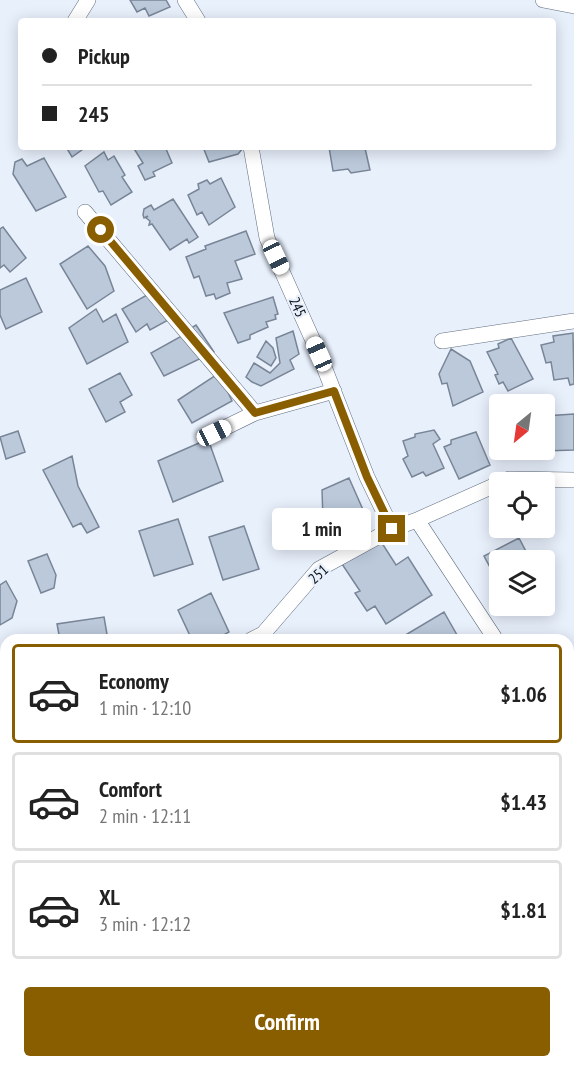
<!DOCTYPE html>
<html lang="en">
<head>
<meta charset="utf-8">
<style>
  :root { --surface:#fff; --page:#f6f6f6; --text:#222; --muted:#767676; --line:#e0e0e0; --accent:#895e00 }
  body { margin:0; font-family:"PT Sans Narrow",sans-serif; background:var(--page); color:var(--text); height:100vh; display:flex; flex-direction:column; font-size:22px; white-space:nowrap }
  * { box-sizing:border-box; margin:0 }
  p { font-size:20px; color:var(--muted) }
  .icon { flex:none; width:33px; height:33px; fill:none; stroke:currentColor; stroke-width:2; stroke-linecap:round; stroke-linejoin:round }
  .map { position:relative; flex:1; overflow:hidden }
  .panel { position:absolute; left:0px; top:634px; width:574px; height:434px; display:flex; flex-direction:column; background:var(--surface); border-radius:18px 18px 0 0; box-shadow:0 3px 15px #0003 }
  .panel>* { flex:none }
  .top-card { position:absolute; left:18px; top:18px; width:538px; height:132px; border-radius:6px; box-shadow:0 3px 15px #0003; display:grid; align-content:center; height:132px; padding:0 24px; background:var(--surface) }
  .needle { width:39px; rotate:209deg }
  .controls { position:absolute; left:489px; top:394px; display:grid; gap:12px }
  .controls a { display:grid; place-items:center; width:66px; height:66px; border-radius:6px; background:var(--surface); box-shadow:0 3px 15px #0003; font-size:30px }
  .end { position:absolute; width:27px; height:27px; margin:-14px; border:8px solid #895e00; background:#fff; box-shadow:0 0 0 3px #fff }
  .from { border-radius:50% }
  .bubble { position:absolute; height:42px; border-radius:6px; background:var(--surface); box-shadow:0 3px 15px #0003; font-size:20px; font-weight:700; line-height:42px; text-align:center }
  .car { position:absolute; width:18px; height:36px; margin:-18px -9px; border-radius:8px; box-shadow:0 0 4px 2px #0007; background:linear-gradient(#fff 24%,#345 0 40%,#fff 0 76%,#345 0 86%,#fff 0) }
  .top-card b { display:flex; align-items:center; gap:21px; height:57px; font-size:22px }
  .top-card b+b { border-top:2px solid var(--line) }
  .top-card i { width:15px; height:15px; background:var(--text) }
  ul { padding:10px 0 0; list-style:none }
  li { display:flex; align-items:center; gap:18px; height:99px; margin:0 12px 9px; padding:0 12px; border:3px solid var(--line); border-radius:6px }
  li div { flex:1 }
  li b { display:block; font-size:22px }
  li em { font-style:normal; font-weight:700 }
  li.current { border-color:var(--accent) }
  li>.icon { width:54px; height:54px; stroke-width:1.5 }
  .action { display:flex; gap:12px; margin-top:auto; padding:12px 24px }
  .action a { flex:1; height:69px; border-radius:6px; background:var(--accent); color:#fff; font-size:24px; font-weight:700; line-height:69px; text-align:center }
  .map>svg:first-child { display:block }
</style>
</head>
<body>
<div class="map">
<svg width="574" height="1067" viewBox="0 0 574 1067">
  <rect width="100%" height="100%" fill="#e8f0fc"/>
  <path fill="#bbc9db" stroke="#788596" stroke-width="1.5" d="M130 0H166L170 7 149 16 145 8 137 12Z
    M66 147H86L72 157Z
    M133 147 166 149 172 163 153 172 155 176 145 180 138 166 143 163Z
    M203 147H243V148L238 154 209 162Z
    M329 147 365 148 370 170 351 173 348 169 333 171Z
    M104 152 108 160 114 156 125 175 122 177 132 192 111 205 103 191 99 192 85 166Z
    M44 158 66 197 36 211 13 174 15 162 22 159 27 166Z
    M221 178 235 207 209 225 202 212 197 215 188 195 199 189 198 184 207 180 210 184Z
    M173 199 198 237 189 243 187 239 170 250 152 224 149 225 150 221 146 218 148 216 144 218 143 215 144 209 151 205 154 210Z
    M3 227 26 258 10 272 4 265 0 268V229Z
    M246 231 255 254 235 261 242 279 227 283 230 293 216 299 214 294 206 296 199 276 194 278 186 257 206 249 205 246Z
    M88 246 105 266 114 291 87 309 60 264Z
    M26 278 42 312 6 329 0 315V290Z
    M154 291 170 319 150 330 147 324 136 332 122 309Z
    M273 297 278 314 275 315 276 319 266 322 268 327 250 335V339L238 343 224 313Z
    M96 309 103 322 116 314 128 342 87 364 69 328Z
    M196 325 214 352 164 376 151 353 189 332 188 330Z
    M293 331 299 354 290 360 294 369 261 386 252 382 246 377 254 363 270 373 280 363 276 338Z
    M573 333 574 384 570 385 568 378 554 380 551 362 546 363 541 345 554 342 553 336Z
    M511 338 533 379 508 391 503 382 499 384 495 375 498 374 487 352 499 348 498 344Z
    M266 341 273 348 276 358 271 366 257 357Z
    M451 349 470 361 483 392 453 406 447 383 442 384 439 374Z
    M120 373 132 395 120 402 125 412 106 422 89 389Z
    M219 373 232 401 192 423 178 400Z
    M574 414V450L543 451 544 416Z
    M500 417V448L491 419Z
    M434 430 440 439 433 444 444 468 426 476 423 472 412 477 403 459 408 456 403 441 415 437V434Z
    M18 431 25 452 6 459 0 437Z
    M476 432 490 465 459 479 444 447 451 444V440Z
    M208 439 223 481 173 502 158 461Z
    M72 456 78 486 99 527 87 533 81 523 73 527 43 470Z
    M349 478 364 512 336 524 342 547 324 549 322 490Z
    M178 519 193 564 154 576 139 531Z
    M244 526 259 569 223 580 209 537Z
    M519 538 531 561H500V586L484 556Z
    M380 540 396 565 408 557 432 595 386 624 375 606 367 611 355 593 360 591 342 564Z
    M47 554 56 575 54 588 41 593 28 561Z
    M6 581 17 601 12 618 0 625V585Z
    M211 593 229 632 215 640H192L178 610Z
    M444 612 457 635 447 640H397Z
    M104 617 108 640H60L57 624Z
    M6 1011V1056L0 1059V1014Z
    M6 1011V1056L0 1059V1014Z
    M146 1062H186L179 1067H150Z
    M230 1062H277L276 1067H234Z"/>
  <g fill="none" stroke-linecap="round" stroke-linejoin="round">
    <defs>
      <path id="street" d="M185 0 198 21
        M543 0 574 6
        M75 21 88 0
        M251 147 267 238 319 354 367 477 392 529
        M85 212 255 413
        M442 341 574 321
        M214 433 255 413 334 391
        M500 483 509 479 574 480
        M417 520 494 637
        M251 640 263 634 319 569 392 529 417 520 500 483
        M0 725 6 736
        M0 775 6 770
        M213 1062 217 1067
        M514 1062 516 1067"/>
    </defs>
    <use href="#street" stroke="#626f7f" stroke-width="16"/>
    <use href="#street" stroke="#fff" stroke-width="15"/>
  </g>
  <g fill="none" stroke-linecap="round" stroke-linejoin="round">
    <path stroke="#895e00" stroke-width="8" d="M101 230 255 413 334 391 367 477 392 529"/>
  </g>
  <g text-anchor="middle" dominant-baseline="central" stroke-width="4.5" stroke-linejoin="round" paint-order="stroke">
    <g font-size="15" fill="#090e14" stroke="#e8f0fc">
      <text transform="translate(298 307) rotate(66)">245</text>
      <text transform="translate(318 574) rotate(-42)">251</text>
    </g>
  </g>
</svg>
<div class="controls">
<a><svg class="needle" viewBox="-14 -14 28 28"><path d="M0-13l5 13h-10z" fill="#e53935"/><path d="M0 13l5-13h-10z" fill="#767676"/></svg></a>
<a><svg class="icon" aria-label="locate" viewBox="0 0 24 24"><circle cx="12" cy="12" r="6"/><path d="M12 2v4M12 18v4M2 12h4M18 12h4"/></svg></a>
<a><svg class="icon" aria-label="layers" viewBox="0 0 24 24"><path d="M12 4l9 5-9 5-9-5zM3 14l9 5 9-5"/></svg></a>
</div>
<i class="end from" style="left:101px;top:230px"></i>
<i class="end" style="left:392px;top:529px"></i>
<div class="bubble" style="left:272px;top:508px;width:99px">1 min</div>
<i class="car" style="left:276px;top:257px;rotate:155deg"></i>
<i class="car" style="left:319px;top:354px;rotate:336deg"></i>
<i class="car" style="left:214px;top:433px;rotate:64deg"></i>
<div class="top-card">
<b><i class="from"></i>Pickup</b>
<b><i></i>245</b>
</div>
<section class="panel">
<ul>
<li class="current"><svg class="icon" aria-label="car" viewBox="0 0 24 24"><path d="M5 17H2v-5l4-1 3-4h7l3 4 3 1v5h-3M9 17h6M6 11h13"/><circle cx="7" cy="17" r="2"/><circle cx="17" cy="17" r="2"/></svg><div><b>Economy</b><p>1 min · 12:10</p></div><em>$1.06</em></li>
<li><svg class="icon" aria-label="car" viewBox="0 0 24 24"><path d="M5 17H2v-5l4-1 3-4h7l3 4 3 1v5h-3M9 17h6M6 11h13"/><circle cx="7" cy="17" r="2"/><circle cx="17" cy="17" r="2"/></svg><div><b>Comfort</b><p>2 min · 12:11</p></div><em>$1.43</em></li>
<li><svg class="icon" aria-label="car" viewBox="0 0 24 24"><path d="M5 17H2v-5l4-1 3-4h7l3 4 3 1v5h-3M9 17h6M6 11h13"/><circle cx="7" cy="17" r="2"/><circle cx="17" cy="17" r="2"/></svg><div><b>XL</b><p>3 min · 12:12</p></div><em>$1.81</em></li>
</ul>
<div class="action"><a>Confirm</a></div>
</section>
</div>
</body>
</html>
